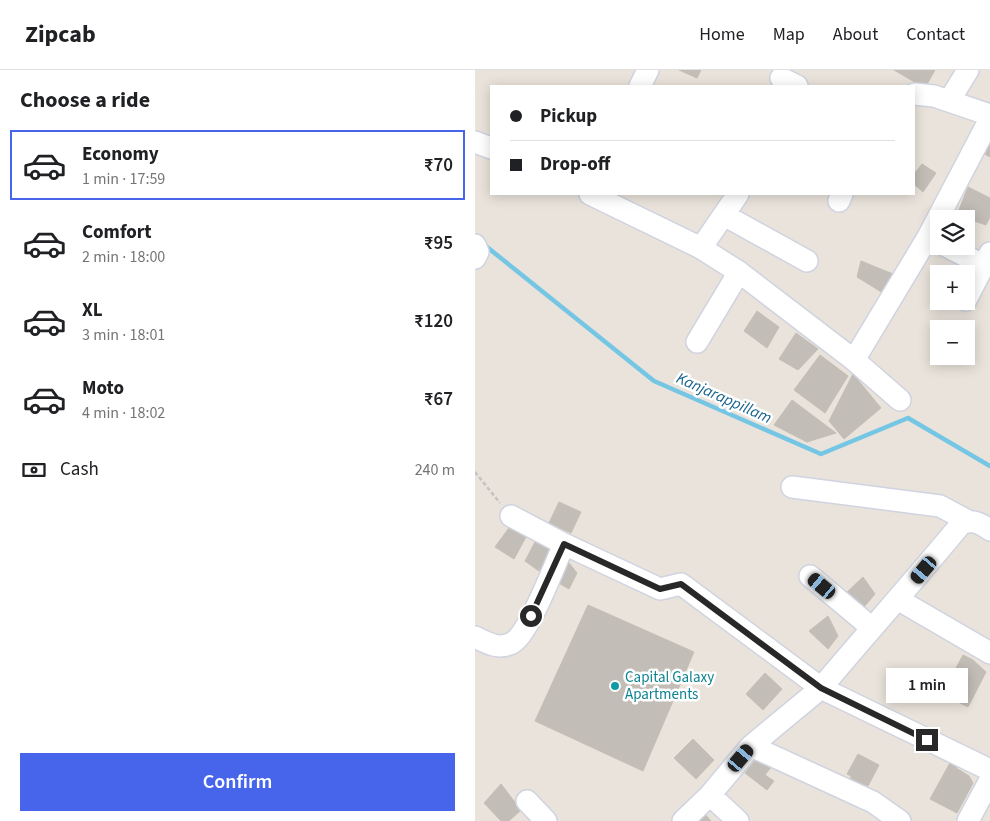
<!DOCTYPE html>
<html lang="en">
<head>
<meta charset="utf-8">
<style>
  :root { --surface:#fff; --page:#f2f2f2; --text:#202124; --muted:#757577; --line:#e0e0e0; --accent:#4765eb }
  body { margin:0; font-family:"Source Sans 3",sans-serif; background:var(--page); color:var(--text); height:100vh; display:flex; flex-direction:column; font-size:19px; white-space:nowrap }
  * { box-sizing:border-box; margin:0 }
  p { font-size:16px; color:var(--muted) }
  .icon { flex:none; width:28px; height:28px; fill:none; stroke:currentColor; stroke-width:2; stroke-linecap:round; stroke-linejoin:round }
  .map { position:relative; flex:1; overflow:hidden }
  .side { display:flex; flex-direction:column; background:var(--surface); width:475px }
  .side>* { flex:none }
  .top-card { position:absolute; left:15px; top:15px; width:425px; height:110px; border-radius:0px; box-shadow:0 2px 12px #0003; display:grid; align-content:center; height:110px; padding:0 20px; background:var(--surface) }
  .fabs { position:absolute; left:455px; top:140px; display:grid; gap:10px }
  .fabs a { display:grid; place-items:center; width:45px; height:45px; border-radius:0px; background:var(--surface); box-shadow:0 2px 12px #0003; font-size:25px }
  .end { position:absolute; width:22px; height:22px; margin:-11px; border:6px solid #282828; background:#fff; box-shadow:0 0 0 2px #fff }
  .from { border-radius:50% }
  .bubble { position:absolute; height:35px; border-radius:0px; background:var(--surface); box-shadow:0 2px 12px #0003; font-size:16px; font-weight:600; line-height:35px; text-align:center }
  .car { position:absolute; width:15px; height:30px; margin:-15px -8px; border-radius:6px; box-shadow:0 0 4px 1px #0007; background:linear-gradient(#222 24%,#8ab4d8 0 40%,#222 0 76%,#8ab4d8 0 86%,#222 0) }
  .top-card b { display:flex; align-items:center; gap:18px; height:48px; font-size:19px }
  .top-card b+b { border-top:1px solid var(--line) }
  .top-card i { width:12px; height:12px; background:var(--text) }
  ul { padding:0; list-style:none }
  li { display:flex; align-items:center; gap:15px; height:70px; margin:0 10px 8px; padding:0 10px; border:2px solid transparent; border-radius:0px }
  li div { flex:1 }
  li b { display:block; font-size:19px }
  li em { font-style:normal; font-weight:600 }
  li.active { border-color:var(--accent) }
  li>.icon { width:45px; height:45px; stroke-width:1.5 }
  h2 { padding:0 20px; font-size:22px; line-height:60px }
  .pay { display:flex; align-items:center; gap:12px; height:55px; padding:0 20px; font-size:19px }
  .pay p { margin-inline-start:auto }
  .cta { display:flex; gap:10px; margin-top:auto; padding:10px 20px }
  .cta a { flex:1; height:58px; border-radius:0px; background:var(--accent); color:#fff; font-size:20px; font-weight:600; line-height:58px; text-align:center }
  header { display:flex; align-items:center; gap:30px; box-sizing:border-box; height:70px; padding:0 25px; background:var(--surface); border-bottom:1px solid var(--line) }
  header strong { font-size:24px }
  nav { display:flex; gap:28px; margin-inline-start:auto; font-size:18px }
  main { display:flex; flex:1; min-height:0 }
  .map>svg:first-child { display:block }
</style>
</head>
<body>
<header>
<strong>Zipcab</strong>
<nav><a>Home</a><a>Map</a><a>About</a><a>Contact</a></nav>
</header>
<main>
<section class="side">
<h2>Choose a ride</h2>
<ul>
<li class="active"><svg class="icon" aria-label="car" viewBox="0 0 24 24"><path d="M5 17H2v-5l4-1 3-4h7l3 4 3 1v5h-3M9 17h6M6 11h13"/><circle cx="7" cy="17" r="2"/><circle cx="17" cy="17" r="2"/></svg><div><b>Economy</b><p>1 min · 17:59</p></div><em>₹70</em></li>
<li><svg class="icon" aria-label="car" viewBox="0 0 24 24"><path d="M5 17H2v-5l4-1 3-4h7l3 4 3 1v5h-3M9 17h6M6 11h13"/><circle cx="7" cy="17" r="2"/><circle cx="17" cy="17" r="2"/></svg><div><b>Comfort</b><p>2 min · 18:00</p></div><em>₹95</em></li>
<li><svg class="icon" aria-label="car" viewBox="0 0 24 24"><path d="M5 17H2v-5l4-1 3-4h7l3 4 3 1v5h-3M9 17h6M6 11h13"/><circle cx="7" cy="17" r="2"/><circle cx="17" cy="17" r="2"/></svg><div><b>XL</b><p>3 min · 18:01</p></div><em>₹120</em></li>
<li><svg class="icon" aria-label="car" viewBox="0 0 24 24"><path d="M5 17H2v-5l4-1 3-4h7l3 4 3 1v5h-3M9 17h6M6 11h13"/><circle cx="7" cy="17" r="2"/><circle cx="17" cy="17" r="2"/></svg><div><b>Moto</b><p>4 min · 18:02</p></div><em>₹67</em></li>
</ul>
<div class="pay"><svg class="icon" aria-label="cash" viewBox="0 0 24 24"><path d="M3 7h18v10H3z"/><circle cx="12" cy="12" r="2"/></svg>Cash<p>240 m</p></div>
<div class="cta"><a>Confirm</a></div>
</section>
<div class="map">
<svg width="515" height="751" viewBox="0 0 515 751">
  <rect width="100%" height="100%" fill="#e9e3db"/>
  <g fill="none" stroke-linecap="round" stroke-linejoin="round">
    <path stroke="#75c6e4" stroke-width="4.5" d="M7 173 179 311 346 384 433 348 515 396"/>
  </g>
  <path fill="#c2bdb6" stroke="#c4bfb5" d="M204 0H226L222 8Z
    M419 0H460L450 18Z
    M515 65V87L504 81Z
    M447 94 461 103 448 122 439 114V104Z
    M493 117 515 128V147L511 155 482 145Z
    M386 191 418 204 408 223 382 207Z
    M282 241 304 257 292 278 269 261Z
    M321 263 343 279 323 300 304 289Z
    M345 285 373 306 350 343 319 320Z
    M378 304 406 338 369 369 354 351Z
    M317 330 361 363 332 372 299 355Z
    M84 432 106 442 96 463 74 453Z
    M36 455 51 467 39 489 20 477Z
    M60 472 76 480 64 501 50 491Z
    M90 488 102 503 94 519 80 511Z
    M388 507 400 524 384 543 370 524Z
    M113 535 219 582 168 701 60 651Z
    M353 546 363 566 353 579 334 561Z
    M488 585 498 590 511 602 493 637 467 624Z
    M290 603 307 619 288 640 271 624Z
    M218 669 239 690 221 709 199 688Z
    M287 682 300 692 290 705 299 711 292 720 270 703Z
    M383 684 404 695 393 716 388 714 385 719 375 713 376 706 372 704Z
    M476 691 482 694 481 698 494 706 498 713 482 743 455 729Z
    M26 714 46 740 34 751H26L9 733Z
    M228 742 236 751H211Z"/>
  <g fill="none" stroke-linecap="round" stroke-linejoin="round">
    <defs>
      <path id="minor" d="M306 8 322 16
        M165 16 173 0
        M439 24 459 26 515 45
        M474 31 493 0
        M0 72 16 78
        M115 124 226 178 264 202 379 290 453 167 515 49
        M364 131 367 124
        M249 145 332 191
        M0 175 3 182 0 188
        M471 176 508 195
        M226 178 263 124
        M491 230 515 183
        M222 272 264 202
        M379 290 425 330
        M317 417 465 436 493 451
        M36 446 89 474
        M335 506 397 558
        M424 530 515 583
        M0 567C12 573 24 580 37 573 54 564 80 494 89 474L185 519 206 514 346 618C392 563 440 510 486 454 498 449 505 453 515 460
        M276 676 398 732 425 751
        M235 725 263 751
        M52 731 71 751
        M208 751 235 725 276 676 346 618 515 700
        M493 751 515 710"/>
    </defs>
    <use href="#minor" stroke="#d0d3e0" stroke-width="24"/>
    <path stroke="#c3c3c3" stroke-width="2.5" stroke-dasharray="4 2.5" stroke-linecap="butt" d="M0 402 25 433"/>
    <use href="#minor" stroke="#fff" stroke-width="21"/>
  </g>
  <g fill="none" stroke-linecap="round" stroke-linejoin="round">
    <path stroke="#282828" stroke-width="6" d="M56 546 89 474 185 519 206 514 346 618 452 670"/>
  </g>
  <circle fill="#0f9aa8" stroke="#fff" stroke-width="2" cx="140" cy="616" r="5"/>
  <g text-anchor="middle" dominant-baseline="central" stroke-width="5" stroke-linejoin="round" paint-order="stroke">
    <g font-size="15" fill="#0d838f" stroke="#fff" text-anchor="start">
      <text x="150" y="607">Capital Galaxy<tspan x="150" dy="17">Apartments</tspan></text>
    </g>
    <g font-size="16" font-style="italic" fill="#18648d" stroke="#fff">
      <text transform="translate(249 328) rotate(24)">Kanjarappillam</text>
    </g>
  </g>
</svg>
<div class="fabs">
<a><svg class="icon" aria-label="layers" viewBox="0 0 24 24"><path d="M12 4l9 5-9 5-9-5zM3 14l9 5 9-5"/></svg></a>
<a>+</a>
<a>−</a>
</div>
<i class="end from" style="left:56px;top:546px"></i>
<i class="end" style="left:452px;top:670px"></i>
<div class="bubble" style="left:411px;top:598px;width:82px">1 min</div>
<i class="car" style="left:449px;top:500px;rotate:220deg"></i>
<i class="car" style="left:347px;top:516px;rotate:310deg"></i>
<i class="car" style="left:266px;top:688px;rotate:40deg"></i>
<div class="top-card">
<b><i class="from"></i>Pickup</b>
<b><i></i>Drop-off</b>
</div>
</div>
</main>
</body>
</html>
